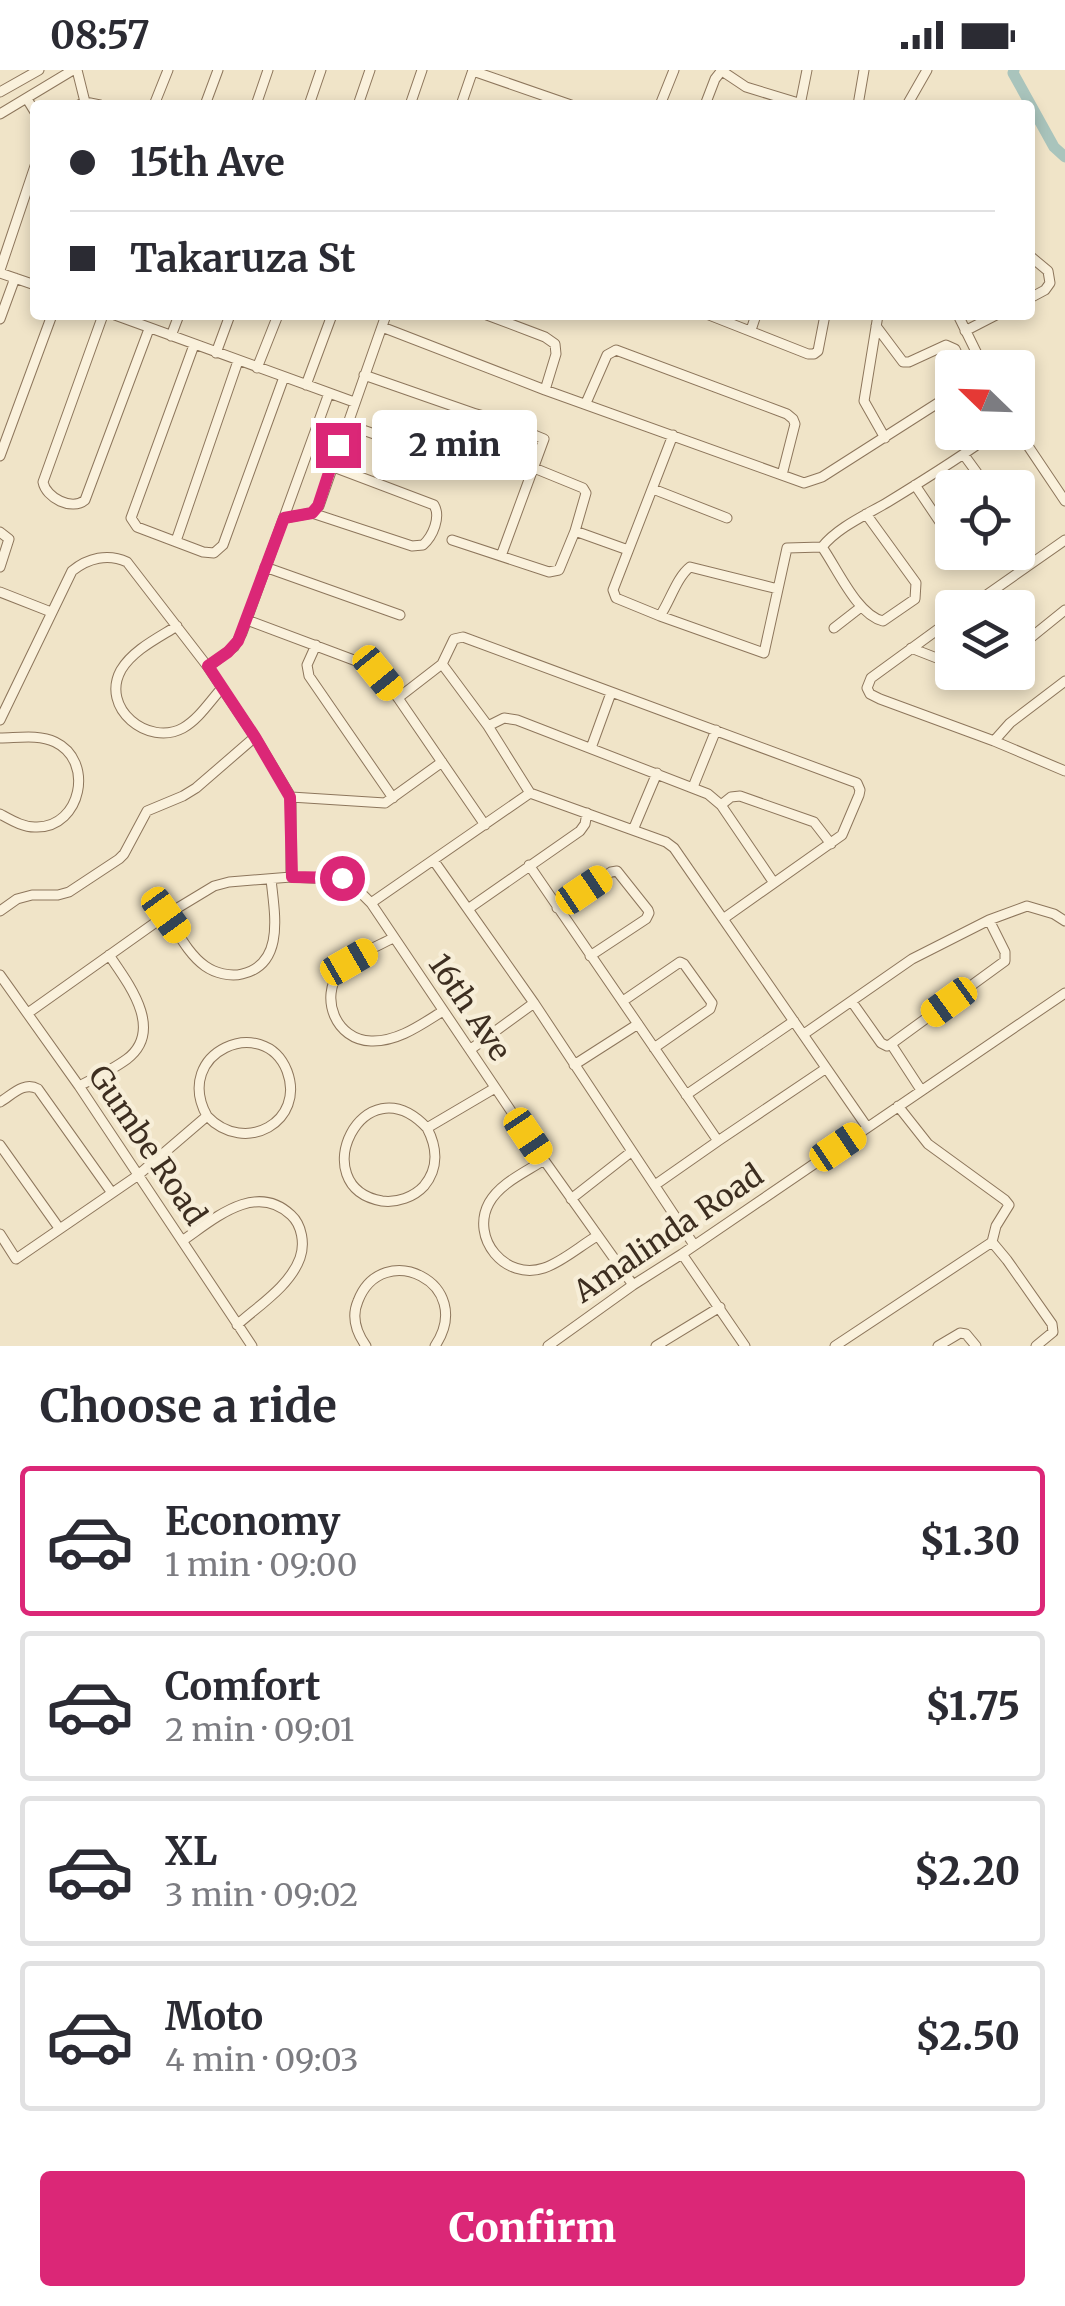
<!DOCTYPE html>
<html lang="en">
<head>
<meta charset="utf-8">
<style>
  :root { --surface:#fff; --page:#f2f2f3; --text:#2b2b33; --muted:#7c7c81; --line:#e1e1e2; --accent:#db2777 }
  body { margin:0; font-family:Merriweather,serif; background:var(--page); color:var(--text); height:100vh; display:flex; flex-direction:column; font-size:38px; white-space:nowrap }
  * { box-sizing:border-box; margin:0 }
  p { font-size:32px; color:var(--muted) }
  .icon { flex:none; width:55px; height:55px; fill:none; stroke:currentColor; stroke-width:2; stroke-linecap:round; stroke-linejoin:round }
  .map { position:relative; height:1276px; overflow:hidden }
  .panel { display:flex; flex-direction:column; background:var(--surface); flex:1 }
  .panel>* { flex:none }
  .top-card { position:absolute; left:30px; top:30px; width:1005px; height:220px; border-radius:10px; box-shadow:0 5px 15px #0003; display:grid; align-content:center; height:220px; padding:0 40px; background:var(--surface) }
  .needle { width:65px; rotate:293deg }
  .buttons { position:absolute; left:935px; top:280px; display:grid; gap:20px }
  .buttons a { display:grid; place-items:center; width:100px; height:100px; border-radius:10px; background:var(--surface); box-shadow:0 5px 15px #0003; font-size:50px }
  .end { position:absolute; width:45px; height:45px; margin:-22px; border:12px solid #db2777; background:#fff; box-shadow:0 0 0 5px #fff }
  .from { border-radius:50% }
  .bubble { position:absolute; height:70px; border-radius:10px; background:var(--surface); box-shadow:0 5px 15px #0003; font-size:32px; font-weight:800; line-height:70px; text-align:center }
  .car { position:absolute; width:30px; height:60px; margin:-30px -15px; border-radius:12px; box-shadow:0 0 8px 2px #0007; background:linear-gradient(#f5c518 24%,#345 0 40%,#f5c518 0 76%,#345 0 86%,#f5c518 0) }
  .top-card b { display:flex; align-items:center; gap:35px; height:95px; font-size:38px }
  .top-card b+b { border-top:2px solid var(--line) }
  .top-card i { width:25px; height:25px; background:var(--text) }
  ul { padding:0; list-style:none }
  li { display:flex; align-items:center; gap:30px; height:150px; margin:0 20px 15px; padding:0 20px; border:5px solid var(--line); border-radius:10px }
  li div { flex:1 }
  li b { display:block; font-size:38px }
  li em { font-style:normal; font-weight:800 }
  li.on { border-color:var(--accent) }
  li>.icon { width:90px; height:90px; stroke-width:1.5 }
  h2 { padding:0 40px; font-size:45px; line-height:120px }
  .primary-button { display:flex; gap:20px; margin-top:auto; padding:20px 40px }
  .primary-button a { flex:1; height:115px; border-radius:10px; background:var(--accent); color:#fff; font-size:40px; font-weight:800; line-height:115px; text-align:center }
  .status { display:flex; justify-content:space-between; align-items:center; height:70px; padding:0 50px; background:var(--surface); direction:ltr }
  .status svg { height:28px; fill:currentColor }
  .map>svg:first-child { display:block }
</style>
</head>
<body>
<div class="status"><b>08:57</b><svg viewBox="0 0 49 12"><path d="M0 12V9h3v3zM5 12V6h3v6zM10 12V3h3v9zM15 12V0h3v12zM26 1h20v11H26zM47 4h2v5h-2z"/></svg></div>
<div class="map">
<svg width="1065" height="1276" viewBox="0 0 1065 1276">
  <rect width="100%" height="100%" fill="#f0e4c8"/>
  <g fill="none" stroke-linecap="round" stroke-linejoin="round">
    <path stroke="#a9c4bc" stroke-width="11" d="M1014 0 1013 3 1054 77 1065 87"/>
    <defs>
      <path id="minor" d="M77 0 85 32
        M473 1 571 35
        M722 1 746 17 805 35
        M0 22 39 0
        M27 29 35 42
        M79 35 85 32 100 35
        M154 35 168 0
        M205 35 218 0
        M256 35 268 0
        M309 35 321 0
        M358 35 370 0
        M410 35 422 0
        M461 35 473 0
        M660 35 674 0
        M705 35 715 9 722 0
        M800 35 807 0
        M858 35 864 0
        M907 35 927 0
        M0 44 73 0
        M1030 186 1048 201 1050 213 1045 220 1030 228
        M0 200 35 96
        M0 203 35 215
        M103 245 43 412C46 428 72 441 85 430L149 259
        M115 245 354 332
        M487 245 545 267 555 274 556 284 545 320
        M709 245 808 284H814L818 281 825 245
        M878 245 864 331 885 368
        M958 245 984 298
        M0 249 15 208
        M876 256 903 292H909L946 275 955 279 964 298
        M382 257 545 320 804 413 822 407 952 324
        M751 260 756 245
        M965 261 996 245
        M171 266 179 245
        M194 275 131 448 137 457 203 482 214 483 223 475 284 307
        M216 283 230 245
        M257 298 278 245
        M306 315 332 245
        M586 333 607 285 616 280 787 344 793 349 795 354 782 405
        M473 343 495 349 544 369 501 486
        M346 354 442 388C464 382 466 362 473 343L364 305
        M1018 361 1065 431
        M673 365 613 520 616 528 660 546 764 583 787 478 822 477
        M964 385 988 418
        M0 386 52 245
        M915 415 952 470
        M653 419 727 448
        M312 443 412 476 423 475C433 466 441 447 434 435L331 396
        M866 444 916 513 915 529 883 551C857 545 837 498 822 477 838 457 866 445 888 432 924 410 960 388 995 362
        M284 448 312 443 319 436 386 245
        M575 461 628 480
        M0 462 9 469 0 497
        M452 470 549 502 559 500 575 461 586 423 583 418 534 398
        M176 471 238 291
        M961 482 969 487 980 482
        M265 497 400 545
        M0 522 51 542
        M968 538 1065 470
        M660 546C670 531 677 507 690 497L778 519
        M952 549 871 608 867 618 870 624 880 629 994 671 1065 701
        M247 550 359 592 378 603 398 628 485 755
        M177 556C158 568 133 580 121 600 100 638 148 677 183 658 199 649 210 631 222 618
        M834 558 861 537
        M316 575 307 595 309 606 393 728
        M911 578 952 594
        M1018 578 1065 540
        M208 597 234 577 242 563 329 323
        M398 628 442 594
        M0 650 72 501C88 488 108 483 127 492L208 597 255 667 291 727V807
        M488 656 504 648 517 650 708 724 721 735 774 813
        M0 668C17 668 39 664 55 672 95 691 81 757 37 757 24 758 11 750 0 744
        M994 671 1010 653 1065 611
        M591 678 611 623
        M693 717 716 660
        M291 727 385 733 442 692
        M721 735 731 727 740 726 814 752 831 774
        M633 760 657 703
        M434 791 534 933 694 1175
        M529 795 718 1071 655 1115
        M371 833 530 723
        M557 838 611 802 617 801 648 840 649 843 646 849 590 886
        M468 839 580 761 585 754 587 743
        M0 841 17 829 32 825H58L69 822 119 789 124 784 147 741 183 726 196 718 255 667
        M166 845C177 861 188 884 205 896 215 903 230 907 242 904 286 894 274 841 271 809
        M723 849 842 765 859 725 860 720 857 713 463 567 454 569 442 594 488 656 530 723 666 772 674 778 867 1057
        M393 868C376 877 352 886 340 901 319 928 336 970 371 971 398 972 422 954 443 941
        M0 905 79 1016 252 1276
        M623 931 680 892 684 894 712 933 710 939 654 978
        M852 932 881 973 887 976 891 974 1005 891V882L989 850
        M28 943 166 845 214 816 229 812 291 807 348 810 371 833 544 1090 633 1215
        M804 964 912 889 989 850 1027 836 1054 844 1065 851
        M891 974 921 1020
        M471 979 534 933
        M574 995 638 954
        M79 1016C95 1008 112 1000 127 989 165 960 128 913 109 885
        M686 1025 794 951
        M0 1032C12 1025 24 1011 38 1019L112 1123
        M898 1036 928 1074 1005 1130 1009 1135 996 1156 992 1172 1007 1190 1052 1254 1053 1262 1036 1276
        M427 1058C437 1077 439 1098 424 1116 414 1127 397 1133 382 1131 303 1117 363 990 427 1058L495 1018
        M718 1071 825 999
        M0 1075 59 1158
        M544 1090C526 1102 500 1113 489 1133 470 1168 505 1211 544 1198 562 1192 580 1176 597 1166
        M571 1129 631 1082
        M0 1164 16 1189 137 1106 207 1046C245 1086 306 1051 287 1001 264 943 172 982 207 1046
        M182 1171C213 1150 255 1111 291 1145 302 1155 305 1174 300 1188 290 1216 258 1236 237 1255
        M682 1184 745 1276
        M366 1276C356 1262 351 1247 358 1231 382 1168 477 1213 435 1276
        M548 1276 633 1215 682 1184 1065 923
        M656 1276 720 1237
        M835 1276 992 1172
        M938 1276 960 1263 966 1264 976 1276"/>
    </defs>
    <use href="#minor" stroke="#8d765c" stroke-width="11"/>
    <use href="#minor" stroke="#faf1dc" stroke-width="9"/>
  </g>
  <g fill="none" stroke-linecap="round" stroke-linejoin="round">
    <path stroke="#db2777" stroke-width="12" d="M338 375 318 436 312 443 284 448 238 571 228 582 208 596 255 667 290 727 292 807 342 808"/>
  </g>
  <g text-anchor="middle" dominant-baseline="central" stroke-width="9" stroke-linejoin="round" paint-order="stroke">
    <g font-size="30" fill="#3d2e20" stroke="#f7eed8">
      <text transform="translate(470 937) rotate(56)">16th Ave</text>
      <text transform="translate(148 1075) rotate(56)">Gumbe Road</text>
      <text transform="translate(668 1163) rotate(-34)">Amalinda Road</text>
    </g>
  </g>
</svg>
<div class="buttons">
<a><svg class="needle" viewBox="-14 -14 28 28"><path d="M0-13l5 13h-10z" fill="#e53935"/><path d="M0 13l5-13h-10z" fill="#7c7c81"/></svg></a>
<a><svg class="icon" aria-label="locate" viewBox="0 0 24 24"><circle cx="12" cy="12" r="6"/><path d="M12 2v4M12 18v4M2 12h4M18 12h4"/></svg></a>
<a><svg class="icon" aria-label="layers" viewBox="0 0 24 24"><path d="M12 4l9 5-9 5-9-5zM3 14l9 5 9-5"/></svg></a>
</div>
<i class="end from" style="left:342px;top:808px"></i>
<i class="end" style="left:338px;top:375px"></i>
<div class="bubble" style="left:372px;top:340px;width:165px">2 min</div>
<i class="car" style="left:378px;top:603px;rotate:141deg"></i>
<i class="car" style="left:584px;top:820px;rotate:56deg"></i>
<i class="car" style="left:166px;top:845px;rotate:144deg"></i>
<i class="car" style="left:349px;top:892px;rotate:60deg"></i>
<i class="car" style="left:949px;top:932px;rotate:234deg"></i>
<i class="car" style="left:528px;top:1066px;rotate:146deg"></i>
<i class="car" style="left:838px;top:1077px;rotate:56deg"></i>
<div class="top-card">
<b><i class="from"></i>15th Ave</b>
<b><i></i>Takaruza St</b>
</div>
</div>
<section class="panel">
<h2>Choose a ride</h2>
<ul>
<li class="on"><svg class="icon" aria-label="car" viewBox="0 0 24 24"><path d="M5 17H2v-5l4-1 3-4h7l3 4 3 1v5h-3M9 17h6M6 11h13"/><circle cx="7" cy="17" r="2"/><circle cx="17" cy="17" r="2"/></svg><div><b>Economy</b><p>1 min · 09:00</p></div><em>$1.30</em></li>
<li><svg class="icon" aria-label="car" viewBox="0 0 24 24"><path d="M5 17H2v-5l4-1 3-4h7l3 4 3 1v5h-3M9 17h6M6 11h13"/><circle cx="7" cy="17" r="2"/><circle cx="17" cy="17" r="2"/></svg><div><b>Comfort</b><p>2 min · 09:01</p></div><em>$1.75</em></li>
<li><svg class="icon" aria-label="car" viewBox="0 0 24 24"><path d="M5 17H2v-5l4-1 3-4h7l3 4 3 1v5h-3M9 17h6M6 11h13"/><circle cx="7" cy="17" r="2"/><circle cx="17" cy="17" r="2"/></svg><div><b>XL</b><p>3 min · 09:02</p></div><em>$2.20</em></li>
<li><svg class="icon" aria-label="car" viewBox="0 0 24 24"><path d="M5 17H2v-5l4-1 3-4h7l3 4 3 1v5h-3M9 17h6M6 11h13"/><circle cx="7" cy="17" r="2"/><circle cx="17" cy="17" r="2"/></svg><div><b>Moto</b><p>4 min · 09:03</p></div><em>$2.50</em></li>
</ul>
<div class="primary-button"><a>Confirm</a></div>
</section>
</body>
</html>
